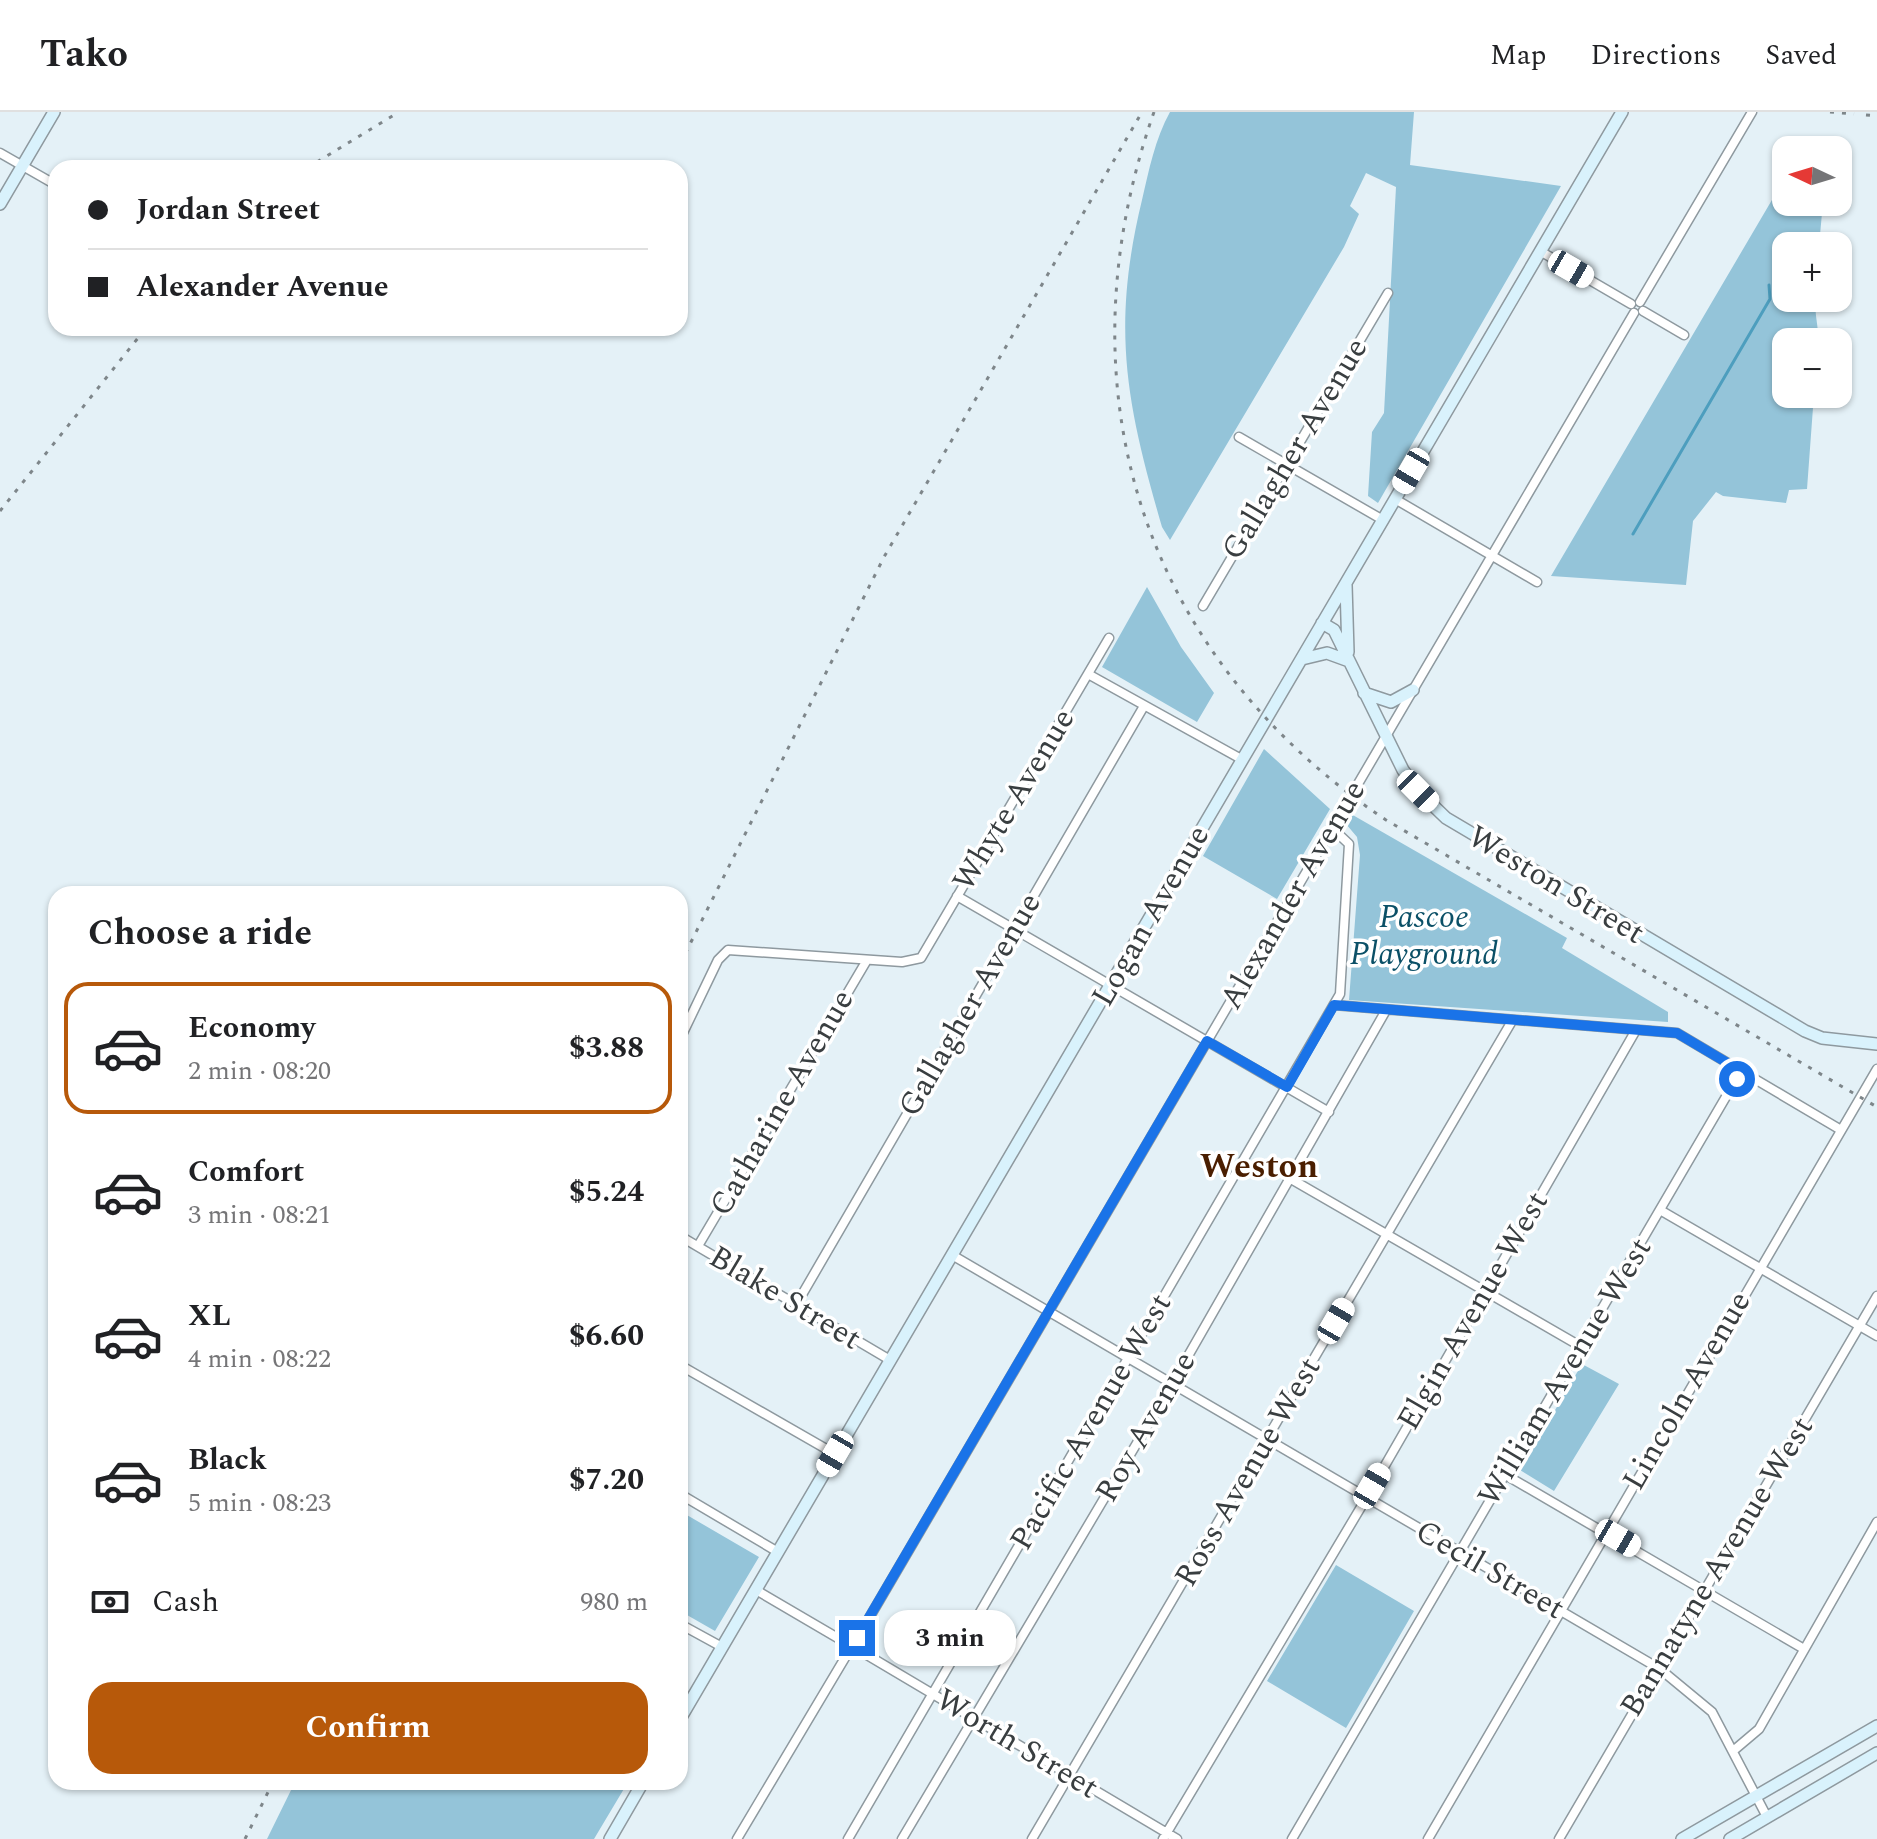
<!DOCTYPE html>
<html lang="en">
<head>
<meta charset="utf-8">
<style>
  :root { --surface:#fff; --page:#f6f6f6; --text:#202124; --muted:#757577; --line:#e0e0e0; --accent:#b7590a }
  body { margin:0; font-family:Spectral,serif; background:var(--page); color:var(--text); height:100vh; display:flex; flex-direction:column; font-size:30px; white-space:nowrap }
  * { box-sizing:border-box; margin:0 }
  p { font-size:26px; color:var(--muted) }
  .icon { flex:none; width:44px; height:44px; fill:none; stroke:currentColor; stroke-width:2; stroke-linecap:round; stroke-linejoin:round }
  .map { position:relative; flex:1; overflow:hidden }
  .details { position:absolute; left:48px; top:774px; width:640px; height:904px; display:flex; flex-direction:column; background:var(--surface); border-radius:24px; box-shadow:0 2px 6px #0004 }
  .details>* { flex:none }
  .top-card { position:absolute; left:48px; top:48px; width:640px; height:176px; border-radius:24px; box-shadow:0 2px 6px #0004; display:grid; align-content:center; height:176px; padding:0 40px; background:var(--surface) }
  .needle { width:52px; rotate:274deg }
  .controls { position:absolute; left:1772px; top:24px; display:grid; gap:16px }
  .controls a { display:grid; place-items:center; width:80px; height:80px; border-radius:16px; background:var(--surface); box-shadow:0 2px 6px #0004; font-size:40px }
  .end { position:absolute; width:36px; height:36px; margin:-18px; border:10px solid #1a73e8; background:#fff; box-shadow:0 0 0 4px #fff }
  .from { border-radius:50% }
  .bubble { position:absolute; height:56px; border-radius:24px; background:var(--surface); box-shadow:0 2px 6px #0004; font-size:26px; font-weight:700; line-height:56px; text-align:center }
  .car { position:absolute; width:24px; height:48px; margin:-24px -12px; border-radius:10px; box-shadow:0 0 6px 2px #0007; background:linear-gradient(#fff 24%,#345 0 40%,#fff 0 76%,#345 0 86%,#fff 0) }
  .top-card b { display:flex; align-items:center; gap:28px; height:76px; font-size:30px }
  .top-card b+b { border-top:2px solid var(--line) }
  .top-card i { width:20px; height:20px; background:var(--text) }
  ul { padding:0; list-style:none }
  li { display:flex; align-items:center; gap:24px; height:132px; margin:0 16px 12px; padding:0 24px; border:4px solid transparent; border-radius:24px }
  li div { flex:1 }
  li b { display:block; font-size:30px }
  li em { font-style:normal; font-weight:700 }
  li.selected { border-color:var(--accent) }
  li>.icon { width:72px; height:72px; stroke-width:1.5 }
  h2 { padding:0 40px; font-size:36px; line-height:96px }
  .pay { display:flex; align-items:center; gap:20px; height:88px; padding:0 40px; font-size:30px }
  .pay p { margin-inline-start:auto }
  .action { display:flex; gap:16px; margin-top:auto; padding:16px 40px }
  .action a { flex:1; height:92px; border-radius:24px; background:var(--accent); color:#fff; font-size:32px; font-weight:700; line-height:92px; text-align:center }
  header { display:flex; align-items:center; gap:48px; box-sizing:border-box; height:112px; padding:0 40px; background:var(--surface); border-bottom:2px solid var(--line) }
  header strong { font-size:38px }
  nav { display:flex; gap:44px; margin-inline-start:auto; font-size:28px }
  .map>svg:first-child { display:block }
</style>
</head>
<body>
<header>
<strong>Tako</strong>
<nav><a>Map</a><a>Directions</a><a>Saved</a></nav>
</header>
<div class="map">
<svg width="1877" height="1727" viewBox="0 0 1877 1727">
  <rect width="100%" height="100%" fill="#e4f1f7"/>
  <path fill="#94c4d9" d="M1170 0H1414L1410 53 1561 74 1378 391 1368 384 1372 320 1384 301 1396 75 1366 61 1350 94 1359 102 1344 135 1170 428 1162 415C1126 291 1111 216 1142 88 1149 58 1155 27 1170 0Z
    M1786 64V90H1823L1819 134H1786V186H1816C1814 205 1819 212 1818 230H1786V282H1814L1807 377 1789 378 1786 391 1723 384 1716 380 1693 409 1686 473 1551 464Z
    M1147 475 1181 535 1214 581 1197 610 1102 555Z
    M1264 637 1330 697 1277 787 1203 744Z
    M1351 702 1567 826 1562 836 1668 900V910L1349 888 1360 743 1357 725 1346 712Z
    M1582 1252 1619 1272 1554 1379 1520 1358Z
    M680 1399 759 1445 715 1519 680 1499Z
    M1336 1453 1414 1499 1346 1616 1267 1569Z
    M295 1670H628L594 1727H267Z"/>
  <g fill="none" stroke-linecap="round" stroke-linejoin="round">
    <path stroke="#4d9ebe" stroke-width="3" d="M1633 422 1770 187 1769 173"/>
    <defs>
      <path id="street" d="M0 41 56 73
        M1540 139 1631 192
        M1640 190 1752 0
        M1643 199 1684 223
        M1239 325 1383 408
        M1395 387 1537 470
        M1203 494 1388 181
        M1088 562 1243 648
        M957 784 1329 1000
        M1334 893 1677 921 1841 1018
        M680 927 718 848 728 838 902 850 921 846 1109 526
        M1291 1067 1580 1234
        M1660 1098 1877 1224
        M680 1124 890 1248
        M698 1134 867 848
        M952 1143 1660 1557 1712 1600 1767 1705
        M796 1193 1144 594
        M685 1256 835 1342
        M1504 1362 1804 1537
        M680 1382 778 1440
        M756 1478 848 1532
        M680 1512 722 1535
        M855 1530 1634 201
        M857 1537 1177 1727
        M1733 1639 1759 1617 1877 1410
        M737 1727 849 1539
        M848 1727 1340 882 1349 732 1332 716
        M902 1727 1172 1272 1385 900
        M1032 1727 1512 909
        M1163 1727 1361 1395 1636 918
        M1292 1727 1741 959
        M1428 1727 1877 957
        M1559 1727 1877 1184"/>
      <path id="secondary" d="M0 92 54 0
        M1346 473 1348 540
        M1322 511 1334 518 1403 658 1418 679 1446 706 1805 919 1822 926 1877 932
        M1302 547 1327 541 1349 549
        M1364 581 1391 590 1413 578
        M680 1607 1622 0
        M610 1727 643 1670
        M1682 1727 1877 1614
        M1730 1727 1877 1641"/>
    </defs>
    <use href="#street" stroke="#8e999f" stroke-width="11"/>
    <use href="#secondary" stroke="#8e999f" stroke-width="14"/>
    <use href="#street" stroke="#fff" stroke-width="8"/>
    <use href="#secondary" stroke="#d9f2fc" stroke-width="11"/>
    <path stroke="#7e868a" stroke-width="3" stroke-dasharray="4 8" stroke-linecap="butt" d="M1154 0C1057 276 1142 545 1386 708L1877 995
      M1830 0 1854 2
      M1866 3 1877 4
      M307 56 399 0
      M0 399 146 216
      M680 852 884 445 1142 0
      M245 1727 273 1670"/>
  </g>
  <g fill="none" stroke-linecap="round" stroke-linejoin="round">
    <path stroke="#1a73e8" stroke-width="10" d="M857 1526 1207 929 1287 975 1334 893 1677 921 1741 959 1737 967"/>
  </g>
  <g text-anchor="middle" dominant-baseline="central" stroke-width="7" stroke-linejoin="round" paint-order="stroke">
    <g font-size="32" fill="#393e40" stroke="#fff">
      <text transform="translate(1295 337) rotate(-59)">Gallagher Avenue</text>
      <text transform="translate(1014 688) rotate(-59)">Whyte Avenue</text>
      <text transform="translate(1556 773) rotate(31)">Weston Street</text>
      <text transform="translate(1293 783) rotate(-60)">Alexander Avenue</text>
      <text transform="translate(1151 804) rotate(-60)">Logan Avenue</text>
      <text transform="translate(970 893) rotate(-60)">Gallagher Avenue</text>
      <text transform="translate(782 991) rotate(-60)">Catharine Avenue</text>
      <text transform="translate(785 1186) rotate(31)">Blake Street</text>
      <text transform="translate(1473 1199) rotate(-60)">Elgin Avenue West</text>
      <text transform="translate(1565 1260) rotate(-59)">William Avenue West</text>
      <text transform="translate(1687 1279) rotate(-60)">Lincoln Avenue</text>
      <text transform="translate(1091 1310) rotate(-60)">Pacific Avenue West</text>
      <text transform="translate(1146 1315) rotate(-60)">Roy Avenue</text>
      <text transform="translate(1248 1360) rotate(-60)">Ross Avenue West</text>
      <text transform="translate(1717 1455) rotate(-59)">Bannatyne Avenue West</text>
      <text transform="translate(1490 1458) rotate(30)">Cecil Street</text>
      <text transform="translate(1017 1632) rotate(31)">Worth Street</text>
    </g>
    <g font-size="32" font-style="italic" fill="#0b5067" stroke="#fff">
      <text x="1424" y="805">Pascoe<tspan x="1424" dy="37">Playground</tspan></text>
    </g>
    <g font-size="34" font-weight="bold" fill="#4a1e00" stroke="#fff">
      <text x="1259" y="1055">Weston</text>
    </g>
  </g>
</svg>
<div class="controls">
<a><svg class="needle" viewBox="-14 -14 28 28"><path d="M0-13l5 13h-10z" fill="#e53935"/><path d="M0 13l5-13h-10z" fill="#757577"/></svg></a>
<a>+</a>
<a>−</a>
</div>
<i class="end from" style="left:1737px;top:967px"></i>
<i class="end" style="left:857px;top:1526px"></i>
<div class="bubble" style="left:884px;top:1498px;width:132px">3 min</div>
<i class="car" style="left:1571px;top:157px;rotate:120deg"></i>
<i class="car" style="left:1411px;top:359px;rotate:210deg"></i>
<i class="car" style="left:1418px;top:679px;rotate:135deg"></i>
<i class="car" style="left:1336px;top:1209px;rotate:30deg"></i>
<i class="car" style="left:835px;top:1342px;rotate:210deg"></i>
<i class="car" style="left:1372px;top:1374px;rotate:30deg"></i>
<i class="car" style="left:1618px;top:1426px;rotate:120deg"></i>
<div class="top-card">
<b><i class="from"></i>Jordan Street</b>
<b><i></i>Alexander Avenue</b>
</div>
<section class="details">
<h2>Choose a ride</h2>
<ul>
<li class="selected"><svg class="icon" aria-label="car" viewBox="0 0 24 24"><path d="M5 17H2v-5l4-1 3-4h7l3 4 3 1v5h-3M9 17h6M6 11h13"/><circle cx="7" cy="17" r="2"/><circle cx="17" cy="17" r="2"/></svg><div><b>Economy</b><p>2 min · 08:20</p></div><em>$3.88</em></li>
<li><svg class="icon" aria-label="car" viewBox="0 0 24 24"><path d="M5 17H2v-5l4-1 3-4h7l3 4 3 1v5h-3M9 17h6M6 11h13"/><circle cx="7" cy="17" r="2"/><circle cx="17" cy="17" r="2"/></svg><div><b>Comfort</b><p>3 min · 08:21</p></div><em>$5.24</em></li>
<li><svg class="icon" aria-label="car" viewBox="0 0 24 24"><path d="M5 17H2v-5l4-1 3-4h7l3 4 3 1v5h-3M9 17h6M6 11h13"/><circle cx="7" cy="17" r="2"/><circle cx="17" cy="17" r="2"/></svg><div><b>XL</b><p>4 min · 08:22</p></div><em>$6.60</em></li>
<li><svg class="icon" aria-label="car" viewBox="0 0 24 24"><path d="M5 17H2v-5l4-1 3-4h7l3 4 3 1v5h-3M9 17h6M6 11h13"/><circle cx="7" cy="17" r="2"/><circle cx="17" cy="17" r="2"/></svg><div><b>Black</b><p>5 min · 08:23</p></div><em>$7.20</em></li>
</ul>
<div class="pay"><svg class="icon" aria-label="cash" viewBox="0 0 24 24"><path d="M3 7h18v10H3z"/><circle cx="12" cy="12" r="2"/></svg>Cash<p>980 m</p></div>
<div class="action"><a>Confirm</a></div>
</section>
</div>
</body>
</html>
